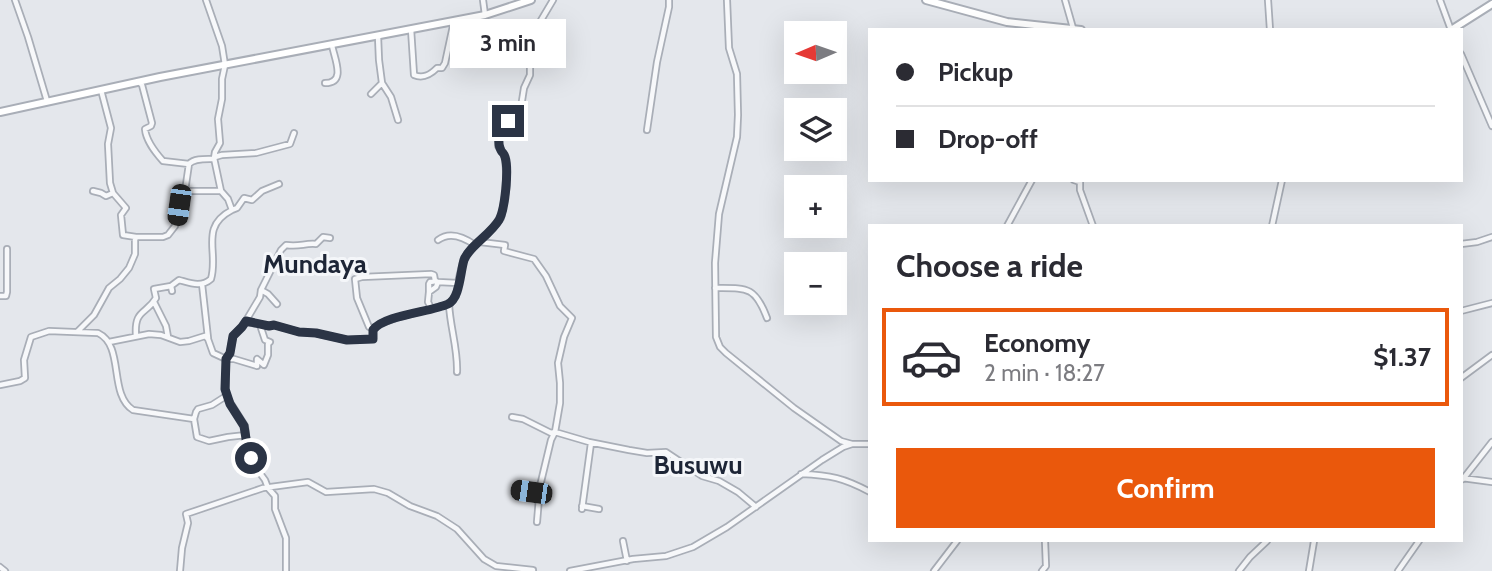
<!DOCTYPE html>
<html lang="en">
<head>
<meta charset="utf-8">
<style>
  :root { --surface:#fff; --page:#f7f7f7; --text:#2b2b33; --muted:#7c7c81; --line:#e1e1e2; --accent:#ea580c }
  body { margin:0; font-family:Cabin,sans-serif; background:var(--page); color:var(--text); height:100vh; display:flex; flex-direction:column; font-size:26px; white-space:nowrap }
  * { box-sizing:border-box; margin:0 }
  p { font-size:23px; color:var(--muted) }
  .icon { flex:none; width:38px; height:38px; fill:none; stroke:currentColor; stroke-width:2; stroke-linecap:round; stroke-linejoin:round }
  .map { position:relative; flex:1; overflow:hidden }
  .side { position:absolute; left:868px; top:224px; width:595px; height:318px; display:flex; flex-direction:column; background:var(--surface); border-radius:0px; box-shadow:0 7px 28px #0002 }
  .side>* { flex:none }
  .hud { position:absolute; left:868px; top:28px; width:595px; height:154px; border-radius:0px; box-shadow:0 7px 28px #0002; display:grid; align-content:center; height:154px; padding:0 28px; background:var(--surface) }
  .needle { width:46px; rotate:268deg }
  .tools { position:absolute; left:784px; top:21px; display:grid; gap:14px }
  .tools a { display:grid; place-items:center; width:63px; height:63px; border-radius:0px; background:var(--surface); box-shadow:0 7px 28px #0002; font-size:35px }
  .end { position:absolute; width:32px; height:32px; margin:-16px; border:9px solid #2b3445; background:#fff; box-shadow:0 0 0 4px #fff }
  .from { border-radius:50% }
  .bubble { position:absolute; height:49px; border-radius:0px; background:var(--surface); box-shadow:0 7px 28px #0002; font-size:23px; font-weight:700; line-height:49px; text-align:center }
  .car { position:absolute; width:21px; height:42px; margin:-21px -10px; border-radius:9px; box-shadow:0 0 5px 2px #0007; background:linear-gradient(#222 24%,#8ab4d8 0 40%,#222 0 76%,#8ab4d8 0 86%,#222 0) }
  .hud b { display:flex; align-items:center; gap:24px; height:66px; font-size:26px }
  .hud b+b { border-top:2px solid var(--line) }
  .hud i { width:18px; height:18px; background:var(--text) }
  ul { padding:0; list-style:none }
  li { display:flex; align-items:center; gap:21px; height:98px; margin:0 14px 10px; padding:0 14px; border:4px solid var(--line); border-radius:0px }
  li div { flex:1 }
  li b { display:block; font-size:26px }
  li em { font-style:normal; font-weight:700 }
  li.current { border-color:var(--accent) }
  li>.icon { width:63px; height:63px; stroke-width:1.5 }
  h2 { padding:0 28px; font-size:32px; line-height:84px }
  .cta { display:flex; gap:14px; margin-top:auto; padding:14px 28px }
  .cta a { flex:1; height:80px; border-radius:0px; background:var(--accent); color:#fff; font-size:28px; font-weight:700; line-height:80px; text-align:center }
  .map>svg:first-child { display:block }
</style>
</head>
<body>
<div class="map">
<svg width="1492" height="571" viewBox="0 0 1492 571">
  <rect width="100%" height="100%" fill="#e4e7ec"/>
  <g fill="none" stroke-linecap="round" stroke-linejoin="round">
    <defs>
      <path id="street" d="M15 0 28 37 47 101
        M206 0 222 46 225 65 222 79V99L218 119 220 143 215 152 214 158 221 191
        M483 0 485 15
        M727 0 729 48 737 74 738 115 737 137 719 214 715 263 716 337 720 347 726 353 794 408 841 441 852 444
        M1065 0 1073 28
        M1268 0 1270 30
        M1440 0 1451 30
        M411 29 414 75C423 79 430 75 437 68H442L445 63 454 21
        M378 36 379 60 382 83 391 97 398 120
        M1461 54 1492 126
        M139 82 142 85 152 123 151 126 145 129C146 141 155 152 163 161L189 164C194 158 206 159 214 159
        M325 83C347 83 334 58 332 45
        M101 90 111 128 108 144 110 183 113 193 126 208 121 215 123 235 136 237H163L168 235 175 226 179 205 185 191 189 164
        M371 94 382 83
        M647 130 657 62 669 7V0
        M215 157 222 155 256 153 290 144 294 133
        M1074 180 1080 182V190L1093 226
        M93 191 101 193 106 196 113 193
        M232 210 237 208 244 198 252 200 262 191 279 184
        M1007 226 1032 180
        M1272 226 1282 180
        M438 240C450 231 465 238 475 245
        M480 242 505 245 504 251 534 259 546 276 560 306 572 318 564 337 558 363 560 383V403L555 432 551 440 540 486 537 522
        M1461 244 1477 242 1492 237
        M202 284 208 338
        M715 288C747 288 755 286 767 318
        M261 290 268 294 277 304
        M172 291 171 286 179 280C190 283 201 288 211 279 219 252 199 227 232 210L228 199 221 191H185
        M429 292V284L430 282 436 281
        M0 296H6L7 292V249
        M154 302 166 326 168 337
        M449 304C450 327 458 349 457 372
        M431 308 428 302 429 292 436 287 438 282 458 283
        M1461 311 1492 303
        M246 322 269 326 274 325 299 332 315 333 347 340 373 339V330L379 324 396 318 449 304 456 296 459 278 464 258 469 251 486 236 501 218 507 185 505 156 498 146 499 132 508 125 511 110 521 107 524 88 530 75V61L537 27 553 0
        M260 325 265 340 270 342 268 344V355L264 365 257 359V366L234 359H226L230 353 233 336 244 324 260 297 261 290 281 250 286 245C300 247 304 243 316 244L323 237 330 238
        M374 328 369 327 357 298 355 279 362 277 431 274 434 275 435 281
        M78 331 94 315 109 288 120 279 129 268 135 254V240L136 237
        M136 336C134 309 146 315 156 298L154 289 171 286
        M109 342 149 334 161 335 180 342 189 341 205 336 208 339 213 353 226 359V396L245 426 247 445 254 465 265 480 268 488 275 496V509L286 538V571
        M1461 378 1492 355
        M0 385 20 381 25 378 24 360 31 337 49 331 98 333C125 346 108 394 133 410L194 419
        M226 396 212 405 198 409 196 412 194 419 197 437 209 441 228 437 246 435
        M512 417 523 419 551 433 555 432 589 442 629 450 647 453 666 452 702 476 719 481 738 492 756 507
        M801 474C830 475 844 478 870 492
        M1462 478 1492 482
        M1463 479 1492 442
        M515 490 539 493
        M582 506 599 509
        M582 509 591 443
        M623 541 627 561
        M0 567 5 571
        M180 571 182 548 188 523 186 514 263 488 308 482 326 492 374 489 388 493 410 506 437 516 457 529 484 559 496 566 533 570
        M570 571 633 559 666 556 693 547 727 527 822 460 843 447 852 444H870
        M934 571 957 541
        M1042 571 1046 566 1045 541
        M1239 571 1250 557 1267 541
        M1309 571 1314 541
        M1398 571 1419 541"/>
      <path id="secondary" d="M926 0 1007 22 1081 30
        M1451 30 1492 4
        M0 112 160 77 485 15 531 0"/>
    </defs>
    <use href="#street" stroke="#a9aeb7" stroke-width="8"/>
    <use href="#secondary" stroke="#a9aeb7" stroke-width="10"/>
    <use href="#street" stroke="#f7f8fa" stroke-width="4.5"/>
    <use href="#secondary" stroke="#fff" stroke-width="6"/>
  </g>
  <g fill="none" stroke-linecap="round" stroke-linejoin="round">
    <path stroke="#2b3445" stroke-width="9" d="M251 458 247 445 244 426 230 404 225 389 226 359 230 353 233 336 242 327 246 321 269 326 274 325 299 332 316 333 347 340 373 339V330C384 315 431 312 448 304 460 298 460 273 464 260 469 246 490 235 499 220 505 210 509 169 505 157 502 149 503 156 500 148 498 143 499 137 499 132L508 125V121"/>
  </g>
  <g text-anchor="middle" dominant-baseline="central" stroke-width="6" stroke-linejoin="round" paint-order="stroke">
    <g font-size="26" font-weight="bold" fill="#1d2536" stroke="#f4f6f9">
      <text x="315" y="264">Mundaya</text>
      <text x="698" y="465">Busuwu</text>
    </g>
  </g>
</svg>
<div class="tools">
<a><svg class="needle" viewBox="-14 -14 28 28"><path d="M0-13l5 13h-10z" fill="#e53935"/><path d="M0 13l5-13h-10z" fill="#7c7c81"/></svg></a>
<a><svg class="icon" aria-label="layers" viewBox="0 0 24 24"><path d="M12 4l9 5-9 5-9-5zM3 14l9 5 9-5"/></svg></a>
<a>+</a>
<a>−</a>
</div>
<i class="end from" style="left:251px;top:458px"></i>
<i class="end" style="left:508px;top:121px"></i>
<div class="bubble" style="left:450px;top:19px;width:116px">3 min</div>
<i class="car" style="left:179px;top:205px;rotate:188deg"></i>
<i class="car" style="left:531px;top:492px;rotate:278deg"></i>
<div class="hud">
<b><i class="from"></i>Pickup</b>
<b><i></i>Drop-off</b>
</div>
<section class="side">
<h2>Choose a ride</h2>
<ul>
<li class="current"><svg class="icon" aria-label="car" viewBox="0 0 24 24"><path d="M5 17H2v-5l4-1 3-4h7l3 4 3 1v5h-3M9 17h6M6 11h13"/><circle cx="7" cy="17" r="2"/><circle cx="17" cy="17" r="2"/></svg><div><b>Economy</b><p>2 min · 18:27</p></div><em>$1.37</em></li>
</ul>
<div class="cta"><a>Confirm</a></div>
</section>
</div>
</body>
</html>
